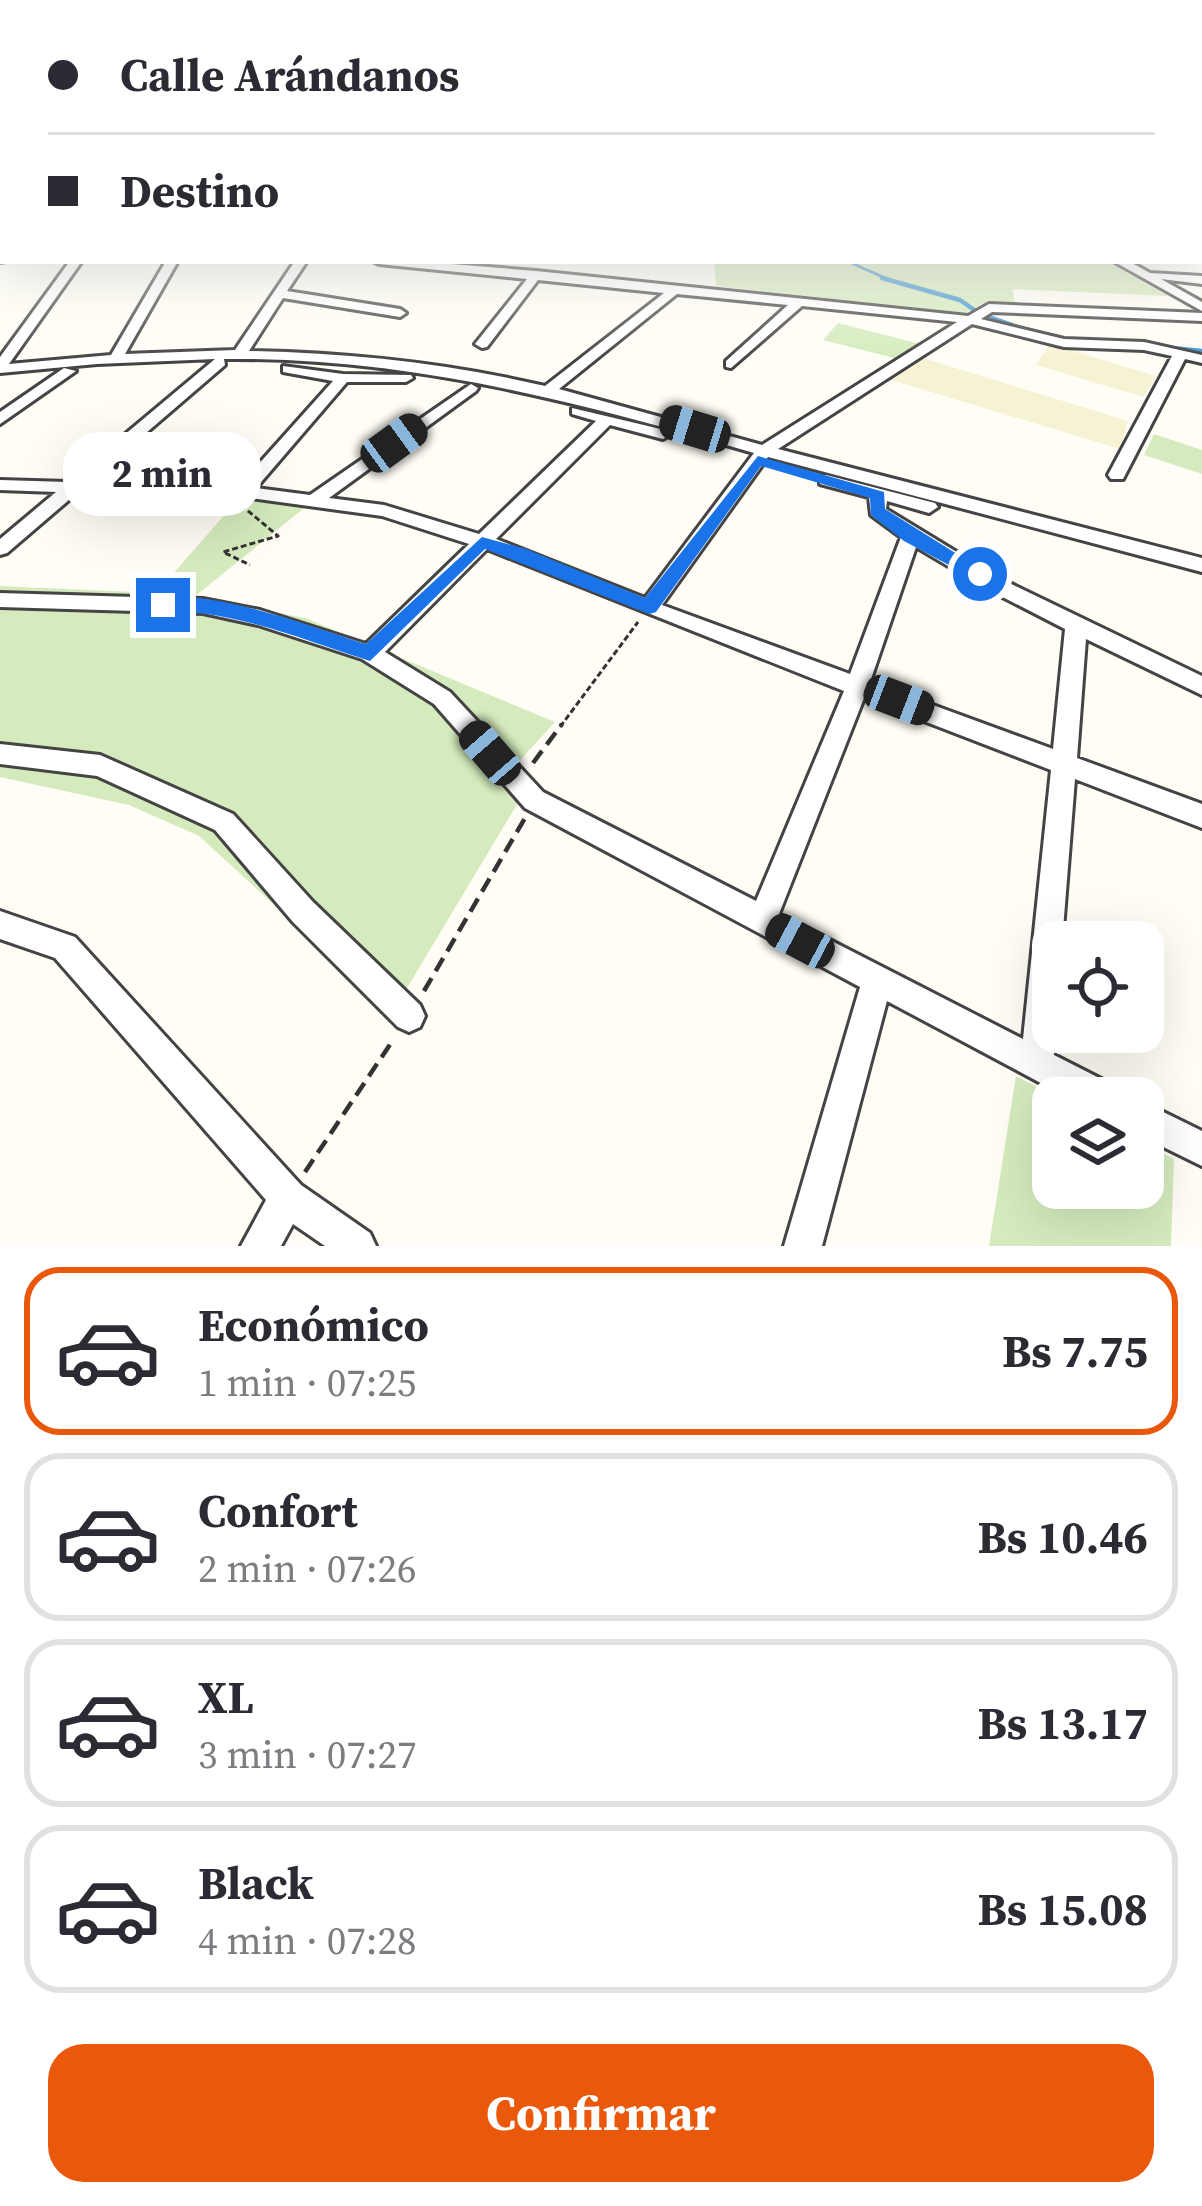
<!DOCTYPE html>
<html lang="es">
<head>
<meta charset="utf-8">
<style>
  :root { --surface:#fff; --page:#f7f7f7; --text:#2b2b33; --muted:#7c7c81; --line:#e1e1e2; --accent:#ea580c }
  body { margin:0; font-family:"Source Serif 4",serif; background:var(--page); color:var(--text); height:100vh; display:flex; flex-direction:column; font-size:45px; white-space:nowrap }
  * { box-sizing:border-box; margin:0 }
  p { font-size:39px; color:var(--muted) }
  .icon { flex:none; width:66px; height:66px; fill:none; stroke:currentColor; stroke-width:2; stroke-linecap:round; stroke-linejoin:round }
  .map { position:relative; height:1246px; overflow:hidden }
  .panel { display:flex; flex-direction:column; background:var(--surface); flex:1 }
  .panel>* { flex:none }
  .banner { position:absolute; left:0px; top:0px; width:1203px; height:264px; box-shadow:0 12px 48px #0002; display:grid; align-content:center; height:264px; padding:0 48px; background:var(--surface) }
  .fabs { position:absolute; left:1032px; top:921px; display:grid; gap:24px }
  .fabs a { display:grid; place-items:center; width:132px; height:132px; border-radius:24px; background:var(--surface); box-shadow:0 12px 48px #0002; font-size:60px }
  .end { position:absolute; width:54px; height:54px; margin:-27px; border:15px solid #1a73e8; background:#fff; box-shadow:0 0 0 6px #fff }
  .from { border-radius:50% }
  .bubble { position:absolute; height:84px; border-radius:36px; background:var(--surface); box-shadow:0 12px 48px #0002; font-size:39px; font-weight:700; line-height:84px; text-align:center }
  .car { position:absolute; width:36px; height:72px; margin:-36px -18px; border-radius:15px; box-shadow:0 0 9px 3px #0007; background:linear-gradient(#222 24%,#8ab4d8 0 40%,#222 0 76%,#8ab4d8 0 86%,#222 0) }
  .banner b { display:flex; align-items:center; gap:42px; height:114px; font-size:45px }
  .banner b+b { border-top:3px solid var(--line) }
  .banner i { width:30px; height:30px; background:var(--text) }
  ul { padding:21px 0 0; list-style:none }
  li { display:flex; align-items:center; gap:36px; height:168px; margin:0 24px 18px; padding:0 24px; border:6px solid var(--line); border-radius:36px }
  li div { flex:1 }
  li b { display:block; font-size:45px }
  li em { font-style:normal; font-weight:700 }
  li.active { border-color:var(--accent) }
  li>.icon { width:108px; height:108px; stroke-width:1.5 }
  .action { display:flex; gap:24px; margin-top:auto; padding:24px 48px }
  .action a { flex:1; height:138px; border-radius:36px; background:var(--accent); color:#fff; font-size:48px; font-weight:700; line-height:138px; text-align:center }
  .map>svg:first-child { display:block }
</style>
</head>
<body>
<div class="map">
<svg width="1202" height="1246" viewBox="0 0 1202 1246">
  <rect width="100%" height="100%" fill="#fffdf5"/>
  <path fill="#f6f3d4" d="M1050 344 1156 376H1157L1143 397 1036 365Z
    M923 358 1128 421 1120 449 888 379Z"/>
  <path fill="#d5ebbd" d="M714 261 1108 262 1168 296 1012 289 1016 306 982 304 966 313 716 286Z
    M838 323 921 344 898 359 823 340Z
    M1154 434 1202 450V474L1144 455Z
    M237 501 308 505 194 597 305 618 555 722 501 781 519 801 392 1013 199 836 129 805 0 777V586L156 593Z
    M1016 1076 1058 1098H1053V1188H1143V1142L1174 1159 1171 1246H989Z"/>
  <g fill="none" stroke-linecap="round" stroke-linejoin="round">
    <path stroke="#3f96cf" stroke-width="3" d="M847 261 892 281"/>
    <path stroke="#3f96cf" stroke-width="4.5" d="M882 278 960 300 980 314 1032 332
      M1104 341 1202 351"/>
    <defs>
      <path id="minor" d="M1200 219H1202V226H1200Z
        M3 221V228L0 229V222Z
        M0 256H3V261H7L0 262Z
        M70 261H82L9 364 111 355 166 261H178L125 354 235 350 295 261H307L287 291 400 309 406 313 400 317 283 298 249 351C349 353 447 363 545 386L664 293 538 280 487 347 482 348 475 344 527 279 379 264 373 261H414L536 271 968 316 989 304 1202 313V321L992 312 981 319 1064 339 1144 342 1202 355V363L1185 359 1123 479H1111L1108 475 1172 356 1144 350 1064 347 972 324 778 449 1202 558V572L768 457 662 605 850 674 901 537 871 515 869 497 820 484V476L826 475 935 503 938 507 929 513 887 501 886 509 1001 579 1202 676V695L1086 639 1077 758 1202 804V828L1075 779 1062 942H1053L1054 1055 1115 1086 1120 1098H1069L887 1001 822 1246H784L860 987 525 808 434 704 362 659 258 625 203 613 0 607V593L203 599 260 610 366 644 469 544 382 516 243 497 77 493 7 553 0 555V539L56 492 0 490V480L68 482 215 359 97 364 0 373V357ZM677 294 788 305 726 361V367L731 368 802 306 957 322 762 445 559 389ZM224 359C410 357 577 402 754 453L645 598 496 539 610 425 663 439 671 434 669 431 572 408V414L596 421 479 534 384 505 329 498 476 391 478 388 471 384 310 495 256 488 347 382H406L413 378 411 375 343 374 283 366V372L333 381 238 487 89 482 225 365ZM916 547 987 589 1065 629 1053 749 870 682ZM487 549 844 691 756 901 543 792 450 692 385 652ZM864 698 1051 770 1023 1039 779 914Z
        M1113 261H1128L1150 273 1202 276V284L1161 279 1202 302V311Z
        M64 368 76 371 0 424V412Z
        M0 744 100 755 233 814 313 902 420 1005 425 1016 420 1027 409 1032 398 1027 293 922 215 830 97 776 0 764Z
        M0 911 75 937 301 1185 370 1233 376 1246H325L293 1224 281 1246H241L266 1200 55 958 0 939Z
        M1143 1102 1202 1131V1166L1143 1137Z"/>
    </defs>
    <use href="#minor" stroke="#444" stroke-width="6"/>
    <path stroke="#333" stroke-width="3" stroke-dasharray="6 3" stroke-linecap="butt" d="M241 505 278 536 223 552 250 565
      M560 727 638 622"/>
    <path stroke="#333" stroke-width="4.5" stroke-dasharray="15 8" stroke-linecap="butt" d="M533 763 562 724
      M424 991 525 818
      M305 1172 393 1040"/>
    <use href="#minor" fill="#fff" fill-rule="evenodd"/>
  </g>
  <linearGradient id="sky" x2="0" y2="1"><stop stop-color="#95c6ee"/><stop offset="0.52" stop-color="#fffefa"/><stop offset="1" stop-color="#fffefa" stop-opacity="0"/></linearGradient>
  <rect width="1202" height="361" fill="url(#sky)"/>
  <path fill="#1a73e8" d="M758 456 884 492 885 509 989 574 973 578 904 541 871 515 870 498 761 466 656 612 649 614 485 549 370 661C316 644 263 622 207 614 189 611 166 617 153 605 184 577 326 632 366 644L482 537 526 549 645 598Z"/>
</svg>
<div class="fabs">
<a><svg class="icon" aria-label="locate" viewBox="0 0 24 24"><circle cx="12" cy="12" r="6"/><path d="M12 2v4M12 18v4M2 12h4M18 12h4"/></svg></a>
<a><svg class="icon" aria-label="layers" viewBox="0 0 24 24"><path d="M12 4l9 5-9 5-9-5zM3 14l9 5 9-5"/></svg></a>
</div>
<i class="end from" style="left:980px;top:574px"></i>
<i class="end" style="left:163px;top:605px"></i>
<div class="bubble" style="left:63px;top:432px;width:198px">2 min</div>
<i class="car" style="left:695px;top:429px;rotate:287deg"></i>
<i class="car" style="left:394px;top:443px;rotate:54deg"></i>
<i class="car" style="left:899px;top:700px;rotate:111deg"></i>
<i class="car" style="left:490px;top:753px;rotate:319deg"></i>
<i class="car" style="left:800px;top:941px;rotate:298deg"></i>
<div class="banner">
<b><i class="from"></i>Calle Arándanos</b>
<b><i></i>Destino</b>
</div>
</div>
<section class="panel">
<ul>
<li class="active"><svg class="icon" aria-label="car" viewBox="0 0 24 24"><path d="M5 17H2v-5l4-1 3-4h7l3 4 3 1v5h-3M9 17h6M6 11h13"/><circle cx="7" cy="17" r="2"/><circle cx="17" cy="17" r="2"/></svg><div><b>Económico</b><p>1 min · 07:25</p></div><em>Bs 7.75</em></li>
<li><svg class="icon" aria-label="car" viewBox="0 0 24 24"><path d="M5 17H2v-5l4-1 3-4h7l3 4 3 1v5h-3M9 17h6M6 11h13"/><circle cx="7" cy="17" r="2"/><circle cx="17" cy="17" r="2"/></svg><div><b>Confort</b><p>2 min · 07:26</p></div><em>Bs 10.46</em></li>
<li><svg class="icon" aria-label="car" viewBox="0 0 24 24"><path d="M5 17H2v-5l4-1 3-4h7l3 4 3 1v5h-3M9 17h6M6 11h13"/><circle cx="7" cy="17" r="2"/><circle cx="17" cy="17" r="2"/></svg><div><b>XL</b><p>3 min · 07:27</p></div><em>Bs 13.17</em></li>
<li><svg class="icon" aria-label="car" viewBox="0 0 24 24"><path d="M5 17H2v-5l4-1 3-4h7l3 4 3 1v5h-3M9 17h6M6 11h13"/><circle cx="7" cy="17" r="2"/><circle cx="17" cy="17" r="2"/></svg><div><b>Black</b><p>4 min · 07:28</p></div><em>Bs 15.08</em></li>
</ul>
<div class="action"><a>Confirmar</a></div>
</section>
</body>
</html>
